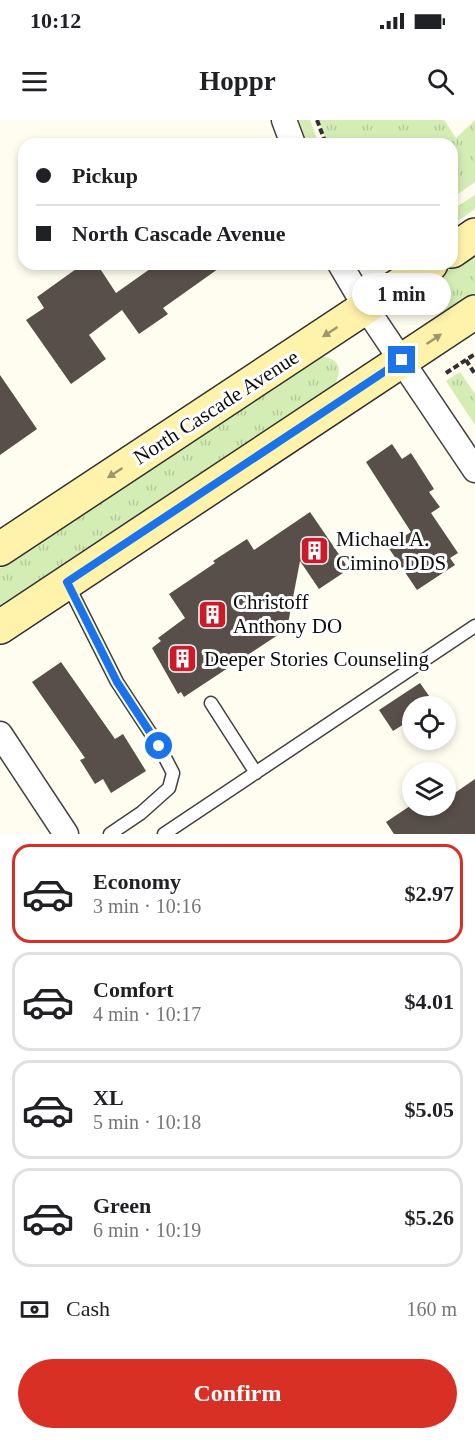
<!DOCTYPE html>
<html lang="en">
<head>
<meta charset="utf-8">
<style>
  :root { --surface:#fff; --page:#f6f6f6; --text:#202124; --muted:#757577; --line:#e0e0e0; --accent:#d93025 }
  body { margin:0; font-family:"Times New Roman",serif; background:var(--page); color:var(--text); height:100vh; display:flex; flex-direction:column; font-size:22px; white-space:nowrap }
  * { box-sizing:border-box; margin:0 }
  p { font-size:20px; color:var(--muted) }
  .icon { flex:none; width:33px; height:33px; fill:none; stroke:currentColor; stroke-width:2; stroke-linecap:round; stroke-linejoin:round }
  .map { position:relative; height:714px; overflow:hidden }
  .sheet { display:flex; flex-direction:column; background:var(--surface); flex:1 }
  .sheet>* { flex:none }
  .top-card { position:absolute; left:18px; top:18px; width:440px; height:132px; border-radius:18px; box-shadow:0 3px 9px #0003; display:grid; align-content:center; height:132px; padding:0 18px; background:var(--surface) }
  .controls { position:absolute; left:402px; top:576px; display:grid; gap:12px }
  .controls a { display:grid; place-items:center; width:54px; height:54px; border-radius:50%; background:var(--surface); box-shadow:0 3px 9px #0003; font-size:30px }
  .end { position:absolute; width:27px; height:27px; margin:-14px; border:8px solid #1a73e8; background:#fff; box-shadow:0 0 0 3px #fff }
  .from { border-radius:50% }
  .bubble { position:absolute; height:42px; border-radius:21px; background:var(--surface); box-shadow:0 3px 9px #0003; font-size:20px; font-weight:600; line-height:42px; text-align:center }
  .top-card b { display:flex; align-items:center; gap:21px; height:57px; font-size:22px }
  .top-card b+b { border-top:2px solid var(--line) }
  .top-card i { width:15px; height:15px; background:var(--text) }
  ul { padding:10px 0 0; list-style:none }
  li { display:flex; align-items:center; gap:18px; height:99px; margin:0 12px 9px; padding:0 6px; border:3px solid var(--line); border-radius:18px }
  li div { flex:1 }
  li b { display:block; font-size:22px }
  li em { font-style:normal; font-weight:600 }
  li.active { border-color:var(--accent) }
  li>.icon { width:54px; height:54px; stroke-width:1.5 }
  .pay { display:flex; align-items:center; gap:15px; height:66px; padding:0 18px; font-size:22px }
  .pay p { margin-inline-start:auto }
  .action { display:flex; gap:12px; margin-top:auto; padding:12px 18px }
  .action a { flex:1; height:69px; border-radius:36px; background:var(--accent); color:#fff; font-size:24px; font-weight:600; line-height:69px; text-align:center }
  .status { display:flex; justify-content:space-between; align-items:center; height:42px; padding:0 30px; background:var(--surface); direction:ltr }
  .status svg { height:16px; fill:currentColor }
  header { display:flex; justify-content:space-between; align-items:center; height:78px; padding:0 18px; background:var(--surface); font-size:27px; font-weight:600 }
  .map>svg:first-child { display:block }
</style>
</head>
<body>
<div class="status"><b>10:12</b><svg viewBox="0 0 49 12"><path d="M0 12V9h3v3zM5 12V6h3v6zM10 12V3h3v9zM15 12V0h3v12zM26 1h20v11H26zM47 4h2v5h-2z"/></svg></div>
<header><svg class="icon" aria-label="menu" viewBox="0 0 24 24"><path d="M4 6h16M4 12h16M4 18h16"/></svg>Hoppr<svg class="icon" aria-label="search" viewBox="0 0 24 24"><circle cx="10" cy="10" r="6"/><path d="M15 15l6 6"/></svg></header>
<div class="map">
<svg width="475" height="714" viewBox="0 0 475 714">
  <defs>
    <pattern id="grass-tufts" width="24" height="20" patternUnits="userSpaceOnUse" patternTransform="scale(1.5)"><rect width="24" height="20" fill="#d4edb5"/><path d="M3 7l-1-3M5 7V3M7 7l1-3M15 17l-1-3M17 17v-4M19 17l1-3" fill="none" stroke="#b5ca9a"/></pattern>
  </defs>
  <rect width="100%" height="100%" fill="#fffcf0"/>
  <path fill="url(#grass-tufts)" d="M299 0H310L319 24H307Z
    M319 0H444L456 18 475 0V62L452 78V24H327Z
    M475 75V89L452 105V90Z
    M475 132V173L451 189 440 191 430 184 426 173 432 161Z
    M318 236C339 238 343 246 335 265L0 489V448Z
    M460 252 475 274V305L446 261Z"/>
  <path fill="#584f4a" d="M83 144H97L116 173 157 144H225L163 188 168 194 139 214 122 190 89 215 106 239 71 264 26 200 44 188 37 177Z
    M0 255 37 309 0 335Z
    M392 324 402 339 411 333 434 369 429 372 440 387 431 393 458 433 450 438 455 445 417 470 388 427 411 412 366 342Z
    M310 392 349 449 319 469 300 441 287 509 184 577 181 572 178 574 152 528 161 521 158 518 185 498 169 474 215 443 213 441 247 419 254 430Z
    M61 542 115 619 123 614 146 651 111 673 103 659 95 664 80 640 85 638 32 562Z
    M420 563 436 586H412V599L393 611 379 590Z
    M475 659V714H394L386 702 410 686H446V679Z"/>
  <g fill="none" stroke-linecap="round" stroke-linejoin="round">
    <defs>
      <path id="service" d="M67 463 117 562 159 626 173 653 169 668 141 693 110 714
        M211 583 256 653
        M164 714 475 506"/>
      <path id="minor" d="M284 0 293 24
        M340 144 366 188 475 350
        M0 614 66 714"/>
      <path id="secondary" d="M452 131 475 115
        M0 429 431 144
        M0 507 475 192"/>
    </defs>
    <use href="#service" stroke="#414141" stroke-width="15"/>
    <use href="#minor" stroke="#414141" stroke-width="27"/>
    <use href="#secondary" stroke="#303030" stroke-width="36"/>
    <path stroke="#303030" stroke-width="4" stroke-dasharray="6 3" stroke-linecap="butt" d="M317 0 326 24
      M466 240 475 254
      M446 253 475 234"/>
    <use href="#service" stroke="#fff" stroke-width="12"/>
    <use href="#minor" stroke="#fff" stroke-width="24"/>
    <use href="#secondary" stroke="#fff3ab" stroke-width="33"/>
  </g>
  <defs><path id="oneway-solid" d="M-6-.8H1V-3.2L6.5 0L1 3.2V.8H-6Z" transform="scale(1.5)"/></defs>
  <g fill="#9f976c">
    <use href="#oneway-solid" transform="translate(330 212) rotate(147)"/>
    <use href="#oneway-solid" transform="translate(434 219) rotate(-34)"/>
    <use href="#oneway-solid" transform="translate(115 353) rotate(147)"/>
  </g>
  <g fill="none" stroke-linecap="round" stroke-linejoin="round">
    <path stroke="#1a73e8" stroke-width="8" d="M159 626 117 562 67 462 402 240"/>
  </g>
  <defs>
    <symbol id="building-square" viewBox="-11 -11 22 22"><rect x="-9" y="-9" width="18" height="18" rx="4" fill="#cb1a28" stroke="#fff"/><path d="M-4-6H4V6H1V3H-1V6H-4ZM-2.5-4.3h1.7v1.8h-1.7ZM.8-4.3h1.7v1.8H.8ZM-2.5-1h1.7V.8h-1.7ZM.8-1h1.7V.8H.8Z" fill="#fff"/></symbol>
  </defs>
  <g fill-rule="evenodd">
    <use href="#building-square" x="298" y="414" width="33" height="33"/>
    <use href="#building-square" x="196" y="478" width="33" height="33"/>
    <use href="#building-square" x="166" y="522" width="33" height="33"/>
  </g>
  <g text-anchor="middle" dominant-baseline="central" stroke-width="6" stroke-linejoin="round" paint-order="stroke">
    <g font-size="21" fill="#0e0e0e" stroke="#fff">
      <text transform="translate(216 287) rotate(-33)">North Cascade Avenue</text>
    </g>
    <g font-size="21" fill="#0e0e0e" stroke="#fff" text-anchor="start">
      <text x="336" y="419">Michael A.<tspan x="336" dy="24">Cimino DDS</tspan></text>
      <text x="233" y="482">Christoff<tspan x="233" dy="24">Anthony DO</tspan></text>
      <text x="204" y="539">Deeper Stories Counseling</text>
    </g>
  </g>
</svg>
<div class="controls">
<a><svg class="icon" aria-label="locate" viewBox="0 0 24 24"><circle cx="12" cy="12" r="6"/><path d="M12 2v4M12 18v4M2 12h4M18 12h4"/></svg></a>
<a><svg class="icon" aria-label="layers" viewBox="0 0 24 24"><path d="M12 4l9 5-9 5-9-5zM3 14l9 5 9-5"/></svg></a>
</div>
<i class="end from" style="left:159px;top:626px"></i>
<i class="end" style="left:402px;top:240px"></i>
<div class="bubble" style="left:352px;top:153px;width:99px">1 min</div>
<div class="top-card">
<b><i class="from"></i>Pickup</b>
<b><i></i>North Cascade Avenue</b>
</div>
</div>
<section class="sheet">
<ul>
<li class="active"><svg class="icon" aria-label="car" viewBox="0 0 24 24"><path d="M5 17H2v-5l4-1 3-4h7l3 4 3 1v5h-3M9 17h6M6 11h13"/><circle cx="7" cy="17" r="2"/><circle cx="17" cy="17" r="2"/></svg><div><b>Economy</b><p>3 min · 10:16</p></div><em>$2.97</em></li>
<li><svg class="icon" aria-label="car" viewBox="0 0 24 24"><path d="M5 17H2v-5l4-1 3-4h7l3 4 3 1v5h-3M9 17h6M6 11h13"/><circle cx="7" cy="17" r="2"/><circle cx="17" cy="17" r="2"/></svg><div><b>Comfort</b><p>4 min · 10:17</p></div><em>$4.01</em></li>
<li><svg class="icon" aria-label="car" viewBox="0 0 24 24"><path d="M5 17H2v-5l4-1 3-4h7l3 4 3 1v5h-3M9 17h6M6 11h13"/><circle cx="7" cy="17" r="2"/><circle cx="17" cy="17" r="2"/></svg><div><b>XL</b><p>5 min · 10:18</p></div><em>$5.05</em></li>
<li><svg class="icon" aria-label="car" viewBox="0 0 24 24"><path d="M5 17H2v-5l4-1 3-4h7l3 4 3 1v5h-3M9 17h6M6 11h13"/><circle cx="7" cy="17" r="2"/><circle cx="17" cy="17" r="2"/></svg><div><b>Green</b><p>6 min · 10:19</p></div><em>$5.26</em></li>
</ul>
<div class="pay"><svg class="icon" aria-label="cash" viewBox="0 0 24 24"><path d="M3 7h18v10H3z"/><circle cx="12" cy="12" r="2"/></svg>Cash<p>160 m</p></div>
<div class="action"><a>Confirm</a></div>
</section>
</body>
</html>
